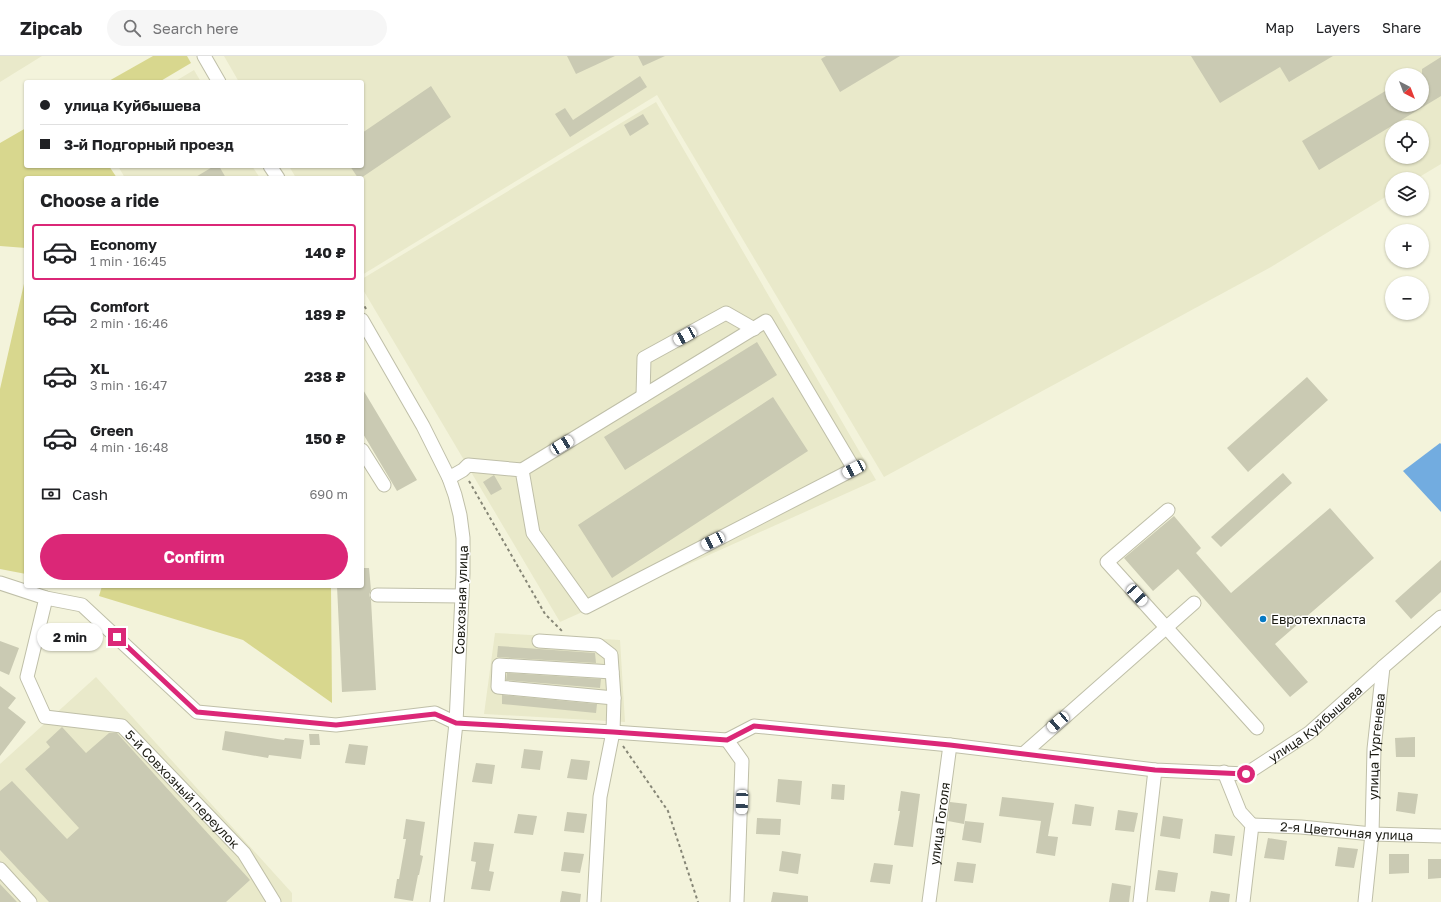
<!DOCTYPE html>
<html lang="en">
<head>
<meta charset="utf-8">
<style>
  :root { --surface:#fff; --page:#f6f6f6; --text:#202124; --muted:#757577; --line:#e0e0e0; --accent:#db2777 }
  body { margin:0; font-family:"Golos Text",sans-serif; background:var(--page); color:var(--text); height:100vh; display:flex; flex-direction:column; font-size:15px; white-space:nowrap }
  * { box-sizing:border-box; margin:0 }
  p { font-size:13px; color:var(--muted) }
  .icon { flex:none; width:22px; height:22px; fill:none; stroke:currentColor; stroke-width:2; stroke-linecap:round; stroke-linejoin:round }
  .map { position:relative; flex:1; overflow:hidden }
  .panel { position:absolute; left:24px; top:120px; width:340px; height:412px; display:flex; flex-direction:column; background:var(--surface); border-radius:4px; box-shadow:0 1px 3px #0004 }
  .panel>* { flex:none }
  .hud { position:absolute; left:24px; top:24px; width:340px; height:88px; border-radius:4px; box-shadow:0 1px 3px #0004; display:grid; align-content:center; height:88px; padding:0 16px; background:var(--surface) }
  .needle { width:26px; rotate:138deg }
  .tools { position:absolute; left:1385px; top:12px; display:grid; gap:8px }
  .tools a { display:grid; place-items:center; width:44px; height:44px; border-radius:50%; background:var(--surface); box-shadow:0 1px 3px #0004; font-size:20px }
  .end { position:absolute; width:18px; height:18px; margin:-9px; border:5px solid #db2777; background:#fff; box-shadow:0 0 0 2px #fff }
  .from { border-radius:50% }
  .bubble { position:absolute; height:28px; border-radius:14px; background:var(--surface); box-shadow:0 1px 3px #0004; font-size:13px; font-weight:700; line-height:28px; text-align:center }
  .car { position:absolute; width:12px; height:24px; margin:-12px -6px; border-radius:5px; box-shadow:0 0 3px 1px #0007; background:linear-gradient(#fff 24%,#345 0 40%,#fff 0 76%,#345 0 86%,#fff 0) }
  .hud b { display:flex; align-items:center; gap:14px; height:38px; font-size:15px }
  .hud b+b { border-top:1px solid var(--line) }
  .hud i { width:10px; height:10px; background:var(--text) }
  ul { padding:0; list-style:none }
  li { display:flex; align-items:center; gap:12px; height:56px; margin:0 8px 6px; padding:0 8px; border:2px solid transparent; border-radius:4px }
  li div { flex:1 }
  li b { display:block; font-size:15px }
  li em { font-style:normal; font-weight:700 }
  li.current { border-color:var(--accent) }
  li>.icon { width:36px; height:36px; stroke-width:1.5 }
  h2 { padding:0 16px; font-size:18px; line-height:48px }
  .pay { display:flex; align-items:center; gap:10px; height:44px; padding:0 16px; font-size:15px }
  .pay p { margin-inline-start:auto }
  .cta { display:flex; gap:8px; margin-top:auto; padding:8px 16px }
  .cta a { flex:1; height:46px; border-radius:24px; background:var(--accent); color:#fff; font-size:16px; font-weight:700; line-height:46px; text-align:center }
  header { display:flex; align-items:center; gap:24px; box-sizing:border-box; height:56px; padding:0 20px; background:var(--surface); border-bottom:1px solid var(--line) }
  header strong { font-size:19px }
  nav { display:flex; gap:22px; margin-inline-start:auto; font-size:14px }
  .search { width:280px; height:36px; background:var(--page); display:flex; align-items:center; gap:10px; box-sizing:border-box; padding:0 14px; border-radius:22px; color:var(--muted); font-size:15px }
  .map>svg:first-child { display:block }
</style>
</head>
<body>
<header>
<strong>Zipcab</strong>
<div class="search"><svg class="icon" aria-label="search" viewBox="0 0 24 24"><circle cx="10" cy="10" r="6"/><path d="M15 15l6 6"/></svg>Search here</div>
<nav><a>Map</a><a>Layers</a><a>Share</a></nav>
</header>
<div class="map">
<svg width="1441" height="846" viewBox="0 0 1441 846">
  <rect width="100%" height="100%" fill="#f3f3db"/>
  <path fill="#e9e9ca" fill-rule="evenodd" d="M0 0H42L0 26Z
    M224 0H1441V108L1416 123H1392V137L1271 211 884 421 657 39 362 219V122H296L289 110H362V26H239ZM1392 19H1422V49H1392ZM1392 71H1422V101H1392Z
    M194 14 201 26H174Z
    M656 46 876 424 560 566 362 232V223Z
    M118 110H252L260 122H125Z
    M495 577 620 584 625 666 484 658Z
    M96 621 292 837V846H0V708Z"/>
  <path fill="#d8d78e" d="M153 0H187L191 7 159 26H107Z
    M26 72V110H109L117 122H26V192L0 190V87Z
    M26 219V518L0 513V333Z
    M102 530H331L332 647 243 584 99 540Z"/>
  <path fill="#72ace0" d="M1440 387 1441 388V456L1403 415Z"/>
  <path fill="#cacab3" d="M567 0H615L576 18Z
    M638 0H665L643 10Z
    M826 0H900L840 36 821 3Z
    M1191 0H1333L1289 26 1280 11 1220 47Z
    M1441 1V40L1319 114 1302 85 1392 31V49H1422V13Z
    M640 20 647 31 570 81 555 58 565 52 573 64Z
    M431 30 451 61 361 122H358L350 110H362V77Z
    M643 58 649 68 630 80 624 69Z
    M214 110H219L226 122H194Z
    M757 286 777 319 625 414 604 381Z
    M1307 321 1328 344 1248 416 1227 392Z
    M362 332 417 424 397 435 362 376Z
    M773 341 808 395 612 522 578 469Z
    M1283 417 1292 427 1221 491 1211 481Z
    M494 419 502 433 491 439 483 426Z
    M1330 452 1374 502 1275 588 1308 626 1290 641 1178 513 1153 535 1124 502 1174 460 1201 492 1196 497 1231 537Z
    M1441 504V536L1411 563 1395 545Z
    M362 512H369L371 534 369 539 371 544 376 634 342 636 337 530H362Z
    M0 585 19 592 9 619 0 615Z
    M498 590 595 597 596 607 497 601Z
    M507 617 601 623 600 632 506 624Z
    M0 630 16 642 8 652 26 666 0 700Z
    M502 639 597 648 596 657 502 648Z
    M62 671 86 697 109 677H117L250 824 226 846H49L0 794V735L12 725 67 783 79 772 25 713 50 691 46 686Z
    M225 675 284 684 285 682 304 684 301 703 269 699 268 702 222 694Z
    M309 678H319L320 689H310Z
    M1415 681V701H1396L1395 682Z
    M349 688 368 690 365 709 345 707Z
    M524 693 543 695 540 714 521 712Z
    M571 703 590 705 587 724 567 722Z
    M476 707 495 709 492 728 472 726Z
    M778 723 802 725 800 749 776 746Z
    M832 728 845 729 844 744 831 743Z
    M901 735 920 738 913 791 894 789 900 755H898Z
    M1398 736 1418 738 1415 758 1396 755Z
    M1002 741 1054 747 1048 780 1058 781 1055 800 1036 797 1041 765 999 760Z
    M950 746 967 748 964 768 948 765Z
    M1075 748 1094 751 1091 770 1072 768Z
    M1118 754 1138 757 1134 776 1115 774Z
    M567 756 587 758 584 777 564 775Z
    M518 758 537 760 533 779 514 777Z
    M1163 760 1183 763 1180 783 1160 780Z
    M757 762 781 763 780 779 756 778Z
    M406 763 425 766 420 799 423 800 419 819H418L413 845 394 842 397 823H399L406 783H403Z
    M965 765 984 767 981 787 962 784Z
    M1215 778 1235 780 1232 800 1213 797Z
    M1268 782 1287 785 1284 804 1264 802Z
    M474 786 494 788 489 815 494 816 490 835 471 833 476 806 471 805Z
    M1338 791 1358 793 1354 812 1335 810Z
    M782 795 801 798 798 818 779 815Z
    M564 796 584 798 580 817 561 815Z
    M1389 798H1409V817L1389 818Z
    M1428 803H1441V822L1428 823Z
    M957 806 976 808 973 827 954 825Z
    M874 807 893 809 890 828 870 826Z
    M1158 814 1178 817 1175 836 1155 834Z
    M1112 827 1131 830 1129 846H1109Z
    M0 828 17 846H0Z
    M562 835 581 838 580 846H560Z
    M1211 835 1230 838 1229 846H1209Z
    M773 836 808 840V846H771Z"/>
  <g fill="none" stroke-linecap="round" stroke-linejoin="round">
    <defs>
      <g id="minor">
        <path d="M204 0 219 26"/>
        <path d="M270 110 278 122"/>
        <path d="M362 264 423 370 449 422 455 439 460 459 463 482V518L456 667 437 846"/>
        <path d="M643 340 644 302 726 257 754 273"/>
        <path d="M362 394 384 429"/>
        <path d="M449 422 463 414 468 409 522 414 533 477 586 551 854 413 766 265 522 414"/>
        <path d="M1168 454 1107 506 1257 672"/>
        <path id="s1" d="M0 527 46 542 82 549 197 656 336 669 435 657 456 667 613 676 727 684 754 670 950 689 1155 714 1246 718 1309 677 1383 611"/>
        <path d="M377 539 462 540"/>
        <path id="s2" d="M46 542 27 621 45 661 122 670 244 797 274 846"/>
        <path d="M539 585 598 589 611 599 614 642 613 676 600 741 594 846"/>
        <path d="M612 616 499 609 498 631 614 642"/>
        <path d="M727 684 742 705 737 846"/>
        <path d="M1023 698 1194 547"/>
        <path d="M1224 716 1240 756 1252 769 1243 846"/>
        <path id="s3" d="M1252 769 1301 771 1372 778 1441 780"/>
        <path d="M0 813 30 846"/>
        <path id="s4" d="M929 846 950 689"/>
        <path d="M1140 846 1155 714"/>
        <path id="s5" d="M1365 846 1372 778 1374 693 1383 611 1441 561"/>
      </g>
    </defs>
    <use href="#minor" stroke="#bfbfa8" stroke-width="15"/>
    <path stroke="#868676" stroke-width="2" stroke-dasharray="3 3" stroke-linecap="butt" d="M362 245 366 253
      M469 425 545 558 562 575
      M623 690 668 755 698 846"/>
    <use href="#minor" stroke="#fff" stroke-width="13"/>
  </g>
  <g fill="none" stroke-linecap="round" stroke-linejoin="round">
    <path stroke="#db2777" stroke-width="5" d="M117 581 197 656 336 669 435 658 456 667 613 676 727 684 754 670 950 689 1155 714 1246 718"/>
  </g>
  <circle fill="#067ac4" stroke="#fff" stroke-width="1.5" cx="1263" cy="563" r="4"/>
  <g text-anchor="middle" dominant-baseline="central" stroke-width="3" stroke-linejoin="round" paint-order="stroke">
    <g font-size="13" fill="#1a1a12" stroke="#fff">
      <text transform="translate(461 544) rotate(-88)">Совхозная улица</text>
      <text stroke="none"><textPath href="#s1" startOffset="1387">улица Куйбышева</textPath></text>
      <text stroke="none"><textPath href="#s5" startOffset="156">улица Тургенева</textPath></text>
      <text stroke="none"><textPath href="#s2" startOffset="290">5-й Совхозный переулок</textPath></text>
      <text stroke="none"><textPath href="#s4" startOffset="79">улица Гоголя</textPath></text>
      <text stroke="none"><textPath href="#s3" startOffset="95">2-я Цветочная улица</textPath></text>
    </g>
    <g font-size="13" fill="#1a1a12" stroke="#fff" text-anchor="start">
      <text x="1271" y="563">Евротехпласта</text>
    </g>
  </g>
</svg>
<div class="tools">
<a><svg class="needle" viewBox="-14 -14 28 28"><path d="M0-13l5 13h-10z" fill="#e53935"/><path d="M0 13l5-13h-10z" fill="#757577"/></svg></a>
<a><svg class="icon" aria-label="locate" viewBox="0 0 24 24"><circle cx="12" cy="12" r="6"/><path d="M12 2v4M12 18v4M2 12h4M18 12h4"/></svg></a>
<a><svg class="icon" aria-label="layers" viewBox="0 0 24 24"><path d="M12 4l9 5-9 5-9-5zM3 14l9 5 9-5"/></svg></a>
<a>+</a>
<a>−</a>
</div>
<i class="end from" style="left:1246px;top:718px"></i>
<i class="end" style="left:117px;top:581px"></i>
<div class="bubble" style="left:37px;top:567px;width:66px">2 min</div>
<i class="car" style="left:685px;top:280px;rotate:241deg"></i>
<i class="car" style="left:562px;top:389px;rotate:59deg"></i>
<i class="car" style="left:854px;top:413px;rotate:243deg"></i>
<i class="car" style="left:713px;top:485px;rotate:243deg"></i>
<i class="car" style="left:1137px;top:539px;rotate:137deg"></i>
<i class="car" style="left:1058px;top:666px;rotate:229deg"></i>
<i class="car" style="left:742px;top:746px;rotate:182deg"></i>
<div class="hud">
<b><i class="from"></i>улица Куйбышева</b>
<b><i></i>3-й Подгорный проезд</b>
</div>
<section class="panel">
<h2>Choose a ride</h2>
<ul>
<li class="current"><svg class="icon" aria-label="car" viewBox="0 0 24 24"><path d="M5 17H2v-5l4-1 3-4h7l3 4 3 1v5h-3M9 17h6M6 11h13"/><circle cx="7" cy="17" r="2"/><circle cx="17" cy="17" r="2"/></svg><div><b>Economy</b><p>1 min · 16:45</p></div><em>140 ₽</em></li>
<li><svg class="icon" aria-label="car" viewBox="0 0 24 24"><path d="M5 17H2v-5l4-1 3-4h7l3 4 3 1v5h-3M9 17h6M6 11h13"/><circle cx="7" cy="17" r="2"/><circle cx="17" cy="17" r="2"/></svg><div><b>Comfort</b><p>2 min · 16:46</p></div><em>189 ₽</em></li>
<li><svg class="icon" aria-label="car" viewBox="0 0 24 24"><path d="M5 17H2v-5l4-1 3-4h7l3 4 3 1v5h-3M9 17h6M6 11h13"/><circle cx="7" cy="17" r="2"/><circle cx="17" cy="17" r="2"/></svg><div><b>XL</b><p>3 min · 16:47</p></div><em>238 ₽</em></li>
<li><svg class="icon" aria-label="car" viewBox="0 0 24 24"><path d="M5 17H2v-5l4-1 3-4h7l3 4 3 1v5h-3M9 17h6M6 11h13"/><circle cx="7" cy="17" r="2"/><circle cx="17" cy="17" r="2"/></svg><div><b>Green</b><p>4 min · 16:48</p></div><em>150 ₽</em></li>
</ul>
<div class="pay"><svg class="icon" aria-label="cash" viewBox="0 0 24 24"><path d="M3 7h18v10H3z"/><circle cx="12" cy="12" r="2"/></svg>Cash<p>690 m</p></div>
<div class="cta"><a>Confirm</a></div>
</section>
</div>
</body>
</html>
